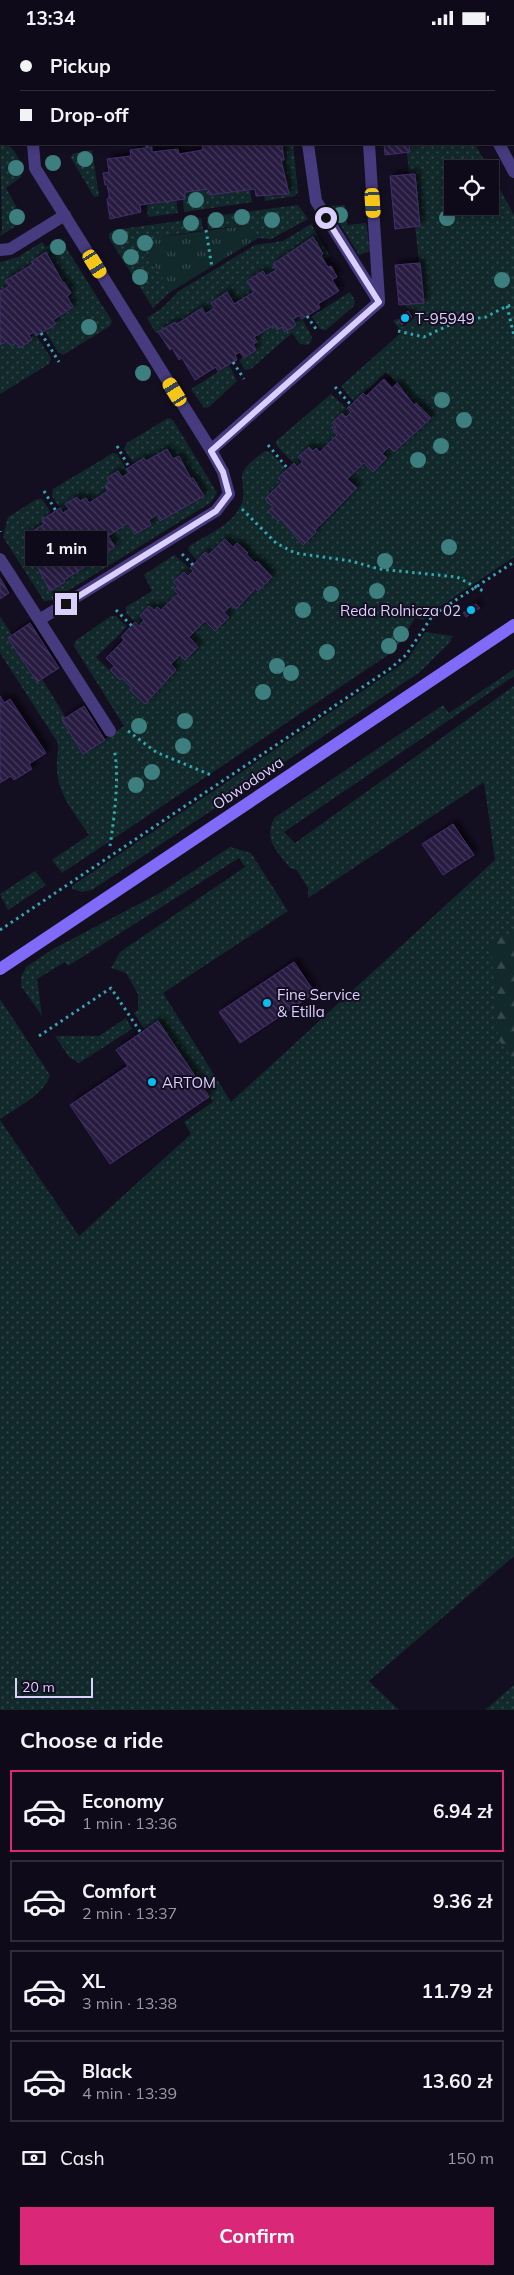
<!DOCTYPE html>
<html lang="en">
<head>
<meta charset="utf-8">
<style>
  :root { --surface:#0f0a19; --page:#181322; --text:#f1f3f6; --muted:#9b9aa2; --line:#2f2b38; --accent:#db2777 }
  body { margin:0; font-family:Mulish,sans-serif; background:var(--page); color:var(--text); height:100vh; display:flex; flex-direction:column; font-size:19px; white-space:nowrap }
  * { box-sizing:border-box; margin:0 }
  p { font-size:16px; color:var(--muted) }
  .icon { flex:none; width:28px; height:28px; fill:none; stroke:currentColor; stroke-width:2; stroke-linecap:round; stroke-linejoin:round }
  .map { position:relative; height:1675px; overflow:hidden }
  .details { display:flex; flex-direction:column; background:var(--surface); flex:1 }
  .details>* { flex:none }
  .hud { position:absolute; left:0px; top:0px; width:515px; height:110px; box-shadow:0 2px 8px #0003,0 0 0 1px var(--line); display:grid; align-content:center; height:110px; padding:0 20px; background:var(--surface) }
  .tools { position:absolute; left:444px; top:125px; display:grid; gap:10px }
  .tools a { display:grid; place-items:center; width:55px; height:55px; border-radius:0px; background:var(--surface); box-shadow:0 2px 8px #0003,0 0 0 1px var(--line); font-size:25px }
  .scale { position:absolute; left:15px; bottom:12px; width:78px; box-sizing:border-box; padding-left:5px; border:2px solid #dbd0fd; border-top:0; font-size:14px; line-height:18px; white-space:nowrap; color:#dbd0fd; -webkit-text-stroke:4px #140e21; paint-order:stroke }
  .end { position:absolute; width:22px; height:22px; margin:-11px; border:6px solid #dbd0fd; background:#111; box-shadow:0 0 0 2px #111 }
  .from { border-radius:50% }
  .bubble { position:absolute; height:35px; border-radius:0px; background:var(--surface); box-shadow:0 2px 8px #0003,0 0 0 1px var(--line); font-size:16px; font-weight:700; line-height:35px; text-align:center }
  .car { position:absolute; width:15px; height:30px; margin:-15px -8px; border-radius:6px; box-shadow:0 0 4px 1px #0007; background:linear-gradient(#f5c518 24%,#345 0 40%,#f5c518 0 76%,#345 0 86%,#f5c518 0) }
  .hud b { display:flex; align-items:center; gap:18px; height:48px; font-size:19px }
  .hud b+b { border-top:1px solid var(--line) }
  .hud i { width:12px; height:12px; background:var(--text) }
  ul { padding:0; list-style:none }
  li { display:flex; align-items:center; gap:15px; height:82px; margin:0 10px 8px; padding:0 10px; border:2px solid var(--line); border-radius:0px }
  li div { flex:1 }
  li b { display:block; font-size:19px }
  li em { font-style:normal; font-weight:700 }
  li.current { border-color:var(--accent) }
  li>.icon { width:45px; height:45px; stroke-width:1.5 }
  h2 { padding:0 20px; font-size:22px; line-height:60px }
  .pay { display:flex; align-items:center; gap:12px; height:55px; padding:0 20px; font-size:19px }
  .pay p { margin-inline-start:auto }
  .primary-button { display:flex; gap:10px; margin-top:auto; padding:10px 20px }
  .primary-button a { flex:1; height:58px; border-radius:0px; background:var(--accent); color:#fff; font-size:20px; font-weight:700; line-height:58px; text-align:center }
  .status { display:flex; justify-content:space-between; align-items:center; height:35px; padding:0 25px; background:var(--surface); direction:ltr }
  .status svg { height:14px; fill:currentColor }
  .map>svg:first-child { display:block }
</style>
</head>
<body>
<div class="status"><b>13:34</b><svg viewBox="0 0 49 12"><path d="M0 12V9h3v3zM5 12V6h3v6zM10 12V3h3v9zM15 12V0h3v12zM26 1h20v11H26zM47 4h2v5h-2z"/></svg></div>
<div class="map">
<svg width="514" height="1675" viewBox="0 0 514 1675">
  <defs>
    <pattern id="grass-dots" width="8" height="8" patternUnits="userSpaceOnUse" patternTransform="scale(1.25)"><rect width="8" height="8" fill="#12292b"/><path d="M2 2h.1M6 6h.1" fill="none" stroke="#34474b" stroke-width="1.8" stroke-linecap="round"/></pattern>
    <pattern id="forest-firs" width="22" height="20" patternUnits="userSpaceOnUse" patternTransform="scale(1.25)"><rect width="22" height="20" fill="#12292b"/><path d="M5 1l3.5 6h-7zM16 11l3.5 6h-7z" fill="#34474b"/></pattern>
    <pattern id="park-tufts" width="24" height="20" patternUnits="userSpaceOnUse" patternTransform="scale(1.25)"><rect width="24" height="20" fill="#12292b"/><path d="M3 7l-1-3M5 7V3M7 7l1-3M15 17l-1-3M17 17v-4M19 17l1-3" fill="none" stroke="#34474b"/></pattern>
    <pattern id="building-back-hatch" width="6" height="6" patternUnits="userSpaceOnUse" patternTransform="scale(1.25)"><rect width="6" height="6" fill="#281b41"/><path d="M-1 5l2 2M0 0l6 6M5-1l2 2" fill="none" stroke="#473b5d"/></pattern>
    <filter id="shadow"><feDropShadow dx="4.5" dy="-4.5" stdDeviation="2.5" flood-color="#0009"/></filter>
  </defs>
  <rect width="100%" height="100%" fill="#140e21"/>
  <path fill="url(#grass-dots)" d="M0 109C17 109 21 128 21 142L6 153 24 186 0 201 2 194Z
    M275 109H293L298 157 295 161 265 166 264 160 270 159 271 162 289 159 281 125H283L282 111 276 112Z
    M409 109H475L489 134H452V171H490V136L514 180V522L435 575 424 585 415 583 399 609 388 620 62 838 52 825 89 800C76 780 58 760 57 735 56 726 59 717 58 708L0 618V581L12 600 8 603 36 647 42 644 66 683 62 686 83 719 124 691 74 611 75 606 111 581H116L127 592 96 622 119 645 122 643 132 653 130 655 145 669 176 635 171 629 180 620 198 612 189 602 205 586 215 596 224 577 232 570 236 574 256 553 258 555 272 542 257 526 255 528 246 519 248 518 238 508 233 512 225 504 208 520 205 518 197 526 188 515 189 511C207 500 230 491 240 472 246 461 242 452 242 441 243 432 258 421 265 416L270 417 287 435 278 443 282 447 265 464 273 472 269 476 278 486 281 484 303 510 316 497 315 495 356 453 347 444 364 428 373 437 386 423 382 419 389 412 394 417 431 383 416 368 414 370 405 360 407 358 386 337 354 367 341 351 402 297 393 286 396 284 403 292 415 282 404 269 424 267 415 192 420 191 415 139H409L407 118 410 117Z
    M92 115 99 161 94 162 71 123 72 119Z
    M208 154 210 160 250 155 252 167 184 177 183 164H185V157Z
    M176 165 178 178 148 182 147 170Z
    M298 170 308 184 271 204 258 203V201L243 191 208 194 207 182Z
    M345 170 347 190 366 188 370 216 359 220 329 171Z
    M201 183 203 195 160 202 153 230 164 242 169 258 153 273 109 203V199L114 195Z
    M311 189 330 221 323 225 321 221 323 219 312 202 273 229 276 235 266 241 263 236 247 245 254 257 234 269 227 258 212 267 215 273 205 279 202 274 177 289 175 287 156 298 147 283 162 273 179 256 255 210 283 206Z
    M60 203 112 286 110 291 63 320 58 317 45 296 55 289 53 285 73 273 67 261 71 258 65 247 63 248 46 218 32 226 33 229 6 246 9 251 1 256 0 255V227L18 222 42 207 46 212Z
    M350 257 355 266 354 271 326 295 320 294 312 281Z
    M300 280 312 302 311 307 308 310 300 309 292 298 251 334 245 335 239 325 256 315 253 310 257 307 254 302 274 290 277 295 282 292 285 296 296 290 293 284Z
    M34 297 51 323 49 329 0 359V310L7 306 11 311 16 308 19 313 32 305 29 300Z
    M229 330 237 346 209 372 204 373 191 354Z
    M331 359 351 377 346 382 342 378 332 388 336 392 333 396 337 400 320 417 316 413 313 416 308 412 299 422 303 426 297 432 277 411 276 406Z
    M168 383 173 385 217 458 210 468 53 565 44 566 3 502 8 482 37 464H42L52 479 42 485 44 489 24 502 30 512 25 516 32 526 34 525 51 556 65 547 64 545C82 526 88 518 115 512L108 501 128 488 135 499 151 490 149 485 157 479 160 485 204 461 193 443 191 444 179 421 173 424 167 414 146 426 144 423 134 429 124 414 127 408Z
    M113 418 117 419 129 438 122 442 118 437 107 443 110 448 108 456 89 468 80 466 77 462 66 469 69 474 63 478 52 461 53 454Z
    M174 520 193 536 188 541 183 537 174 547 178 551 174 555 178 559 161 575 157 572 154 575 149 571 140 581 144 585 139 591 126 578V572L152 556 144 540Z
    M425 597 453 601 450 604 452 605 420 637 92 855 82 857 72 854V851L398 632 408 624Z
    M514 634V641L284 797 295 808 514 651V1521L369 1646 399 1675H0V1085L79 1201 191 1099 184 1087 213 1067 158 987 145 995 134 978 138 975V959L126 938 111 933 120 917 245 832 239 823 68 931 65 927 37 944 42 981 21 951V942L26 932 53 914 160 858 230 812 251 818 288 876 163 958 231 1067 495 825 484 747 308 863V853L297 835 290 833C276 814 264 807 274 783L443 670 449 678Z
    M35 836 46 850 8 875 0 859Z
    M0 964 50 1040C45 1059 16 1073 0 1084Z
    M126 983 132 994 79 1028 69 1022 55 1001H99Z
    M514 1650V1675H485Z"/>
  <path fill="url(#forest-firs)" d="M514 897V1026L498 1004 491 907Z"/>
  <path fill="url(#park-tufts)" d="M243 191 258 201V203L169 258C165 242 154 233 148 219L151 208 160 202Z"/>
  <path fill="url(#building-back-hatch)" stroke="#422e6c" filter="url(#shadow)" d="M41 0H124V1H41Z
    M213 109H275L276 112 282 111 284 125H281L289 159 256 161 255 154 209 160 208 154 185 157V164L140 170 141 177 110 184 107 164 109 163V159L107 150H105L103 138 109 137 107 124 131 121 130 115 152 112V117L178 114 179 119 203 115 202 110Z
    M384 109H409L410 117 385 120Z
    M415 139 420 191 395 194 390 141Z
    M313 202 323 219 321 221 328 232 331 231 337 242 332 245 339 256 318 269 320 273 302 284 300 280 293 284 296 290 285 297 282 292 277 295 274 290 254 302 257 307 253 309 256 315 244 323 240 317 235 320 237 325 233 327 218 336 216 332 195 345 182 323 179 325 172 313 170 315 158 297 175 287 177 289 202 273 205 279 215 273 211 268 227 257 234 269 254 257 247 246 263 236 266 241 276 235 273 229Z
    M46 217 63 248 64 247 71 258 67 261 73 272 53 285 56 289 36 301 34 297 29 300 32 305 19 313 16 308 11 311 7 306 0 310V255L1 256 9 251 5 246 33 229 31 227Z
    M420 228 424 268 399 270 395 230Z
    M408 276 412 282 402 290 398 285Z
    M384 344 392 353 397 348 414 370 416 368 431 383 394 417 389 412 382 419 387 423 373 437 364 428 347 444 357 453 315 495 316 497 303 510 281 484 278 486 268 476 273 472 265 464 282 447 278 443 294 428 297 432 303 426 298 422 309 412 313 416 316 413 320 417 337 400 333 396 336 392 332 388 342 378 346 382 351 377 347 373 351 370 363 358 366 361Z
    M167 414 173 424 179 421 191 444 193 443 204 461 160 486 157 479 149 485 151 490 135 499 128 488 108 501 115 512 99 522 96 516 87 522 91 528 64 545 65 547 50 556 34 525 32 526 25 515 30 512 23 502 44 489 42 485 60 473 63 478 69 474 65 469 77 462 80 466 86 463 89 468 108 456 105 451 110 448 107 443 118 436 122 442 129 438 126 434 144 423 146 426Z
    M225 504 233 512 237 508 248 518 246 519 255 528 257 526 272 542 258 556 256 553 236 574 232 570 224 577 229 582 215 596 205 586 189 602 198 612 185 625 180 620 171 629 176 635 145 669 130 655 132 653 122 643 120 645 110 635 114 631 106 623 124 605 121 602 135 587 139 591 144 585 140 581 149 571 154 575 157 572 161 575 178 559 174 555 178 551 173 547 184 537 188 541 193 536 190 533 193 530 205 517 208 520Z
    M0 543 9 558 0 564Z
    M476 569 480 573 466 582 463 578Z
    M30 588 59 633 37 647 8 603Z
    M0 661 4 668 10 664 46 718 29 729 32 734 14 745 11 741 0 748Z
    M84 671 105 705 83 719 62 685Z
    M453 789 474 820 443 840 422 809Z
    M294 927 315 958 240 1008 219 977Z
    M158 986 209 1062 110 1129 70 1070 128 1031 116 1015Z"/>
  <g fill="none" stroke-linecap="round" stroke-linejoin="round">
    <path stroke="#33a6ae" stroke-width="3" stroke-dasharray="2.5 4" stroke-linecap="butt" d="M147 109V113
      M206 195 212 233
      M507 271 514 301
      M307 281 318 297
      M398 296 424 302 458 286 486 282 507 271 514 270
      M41 298 59 327
      M233 327 244 344
      M335 352 351 370
      M268 410 288 434
      M117 411 129 432
      M44 456 56 476
      M242 474 276 508 295 518 351 526 379 534 457 542 485 557
      M0 496V497
      M182 519 193 530
      M116 575 132 591
      M128 696 156 717 213 741
      M110 811C114 784 120 740 114 714
      M0 895 391 633 406 620 433 580 514 527
      M39 1001 111 953 141 998"/>
    <path stroke="#463b7e" stroke-width="12" d="M221 0V1
      M33 109 35 133 211 415 223 437 229 459 216 476 39 585 110 696
      M308 109 316 166 379 267
      M369 109 379 265
      M0 215 10 214 65 180
      M211 415 379 267
      M0 524 39 585"/>
    <path stroke="#463b7e" stroke-width="12" d="M19 0V1
      M0 88H1
      M499 109 514 137"/>
    <path stroke="#806bf9" stroke-width="12" d="M0 934 514 590"/>
  </g>
  <g fill="#3d7e7e">
    <circle cx="85" cy="124" r="8"/>
    <circle cx="53" cy="128" r="8"/>
    <circle cx="16" cy="133" r="8"/>
    <circle cx="196" cy="165" r="8"/>
    <circle cx="340" cy="180" r="8"/>
    <circle cx="17" cy="182" r="8"/>
    <circle cx="242" cy="182" r="8"/>
    <circle cx="447" cy="183" r="8"/>
    <circle cx="216" cy="185" r="8"/>
    <circle cx="272" cy="185" r="8"/>
    <circle cx="191" cy="188" r="8"/>
    <circle cx="120" cy="202" r="8"/>
    <circle cx="145" cy="208" r="8"/>
    <circle cx="58" cy="212" r="8"/>
    <circle cx="131" cy="222" r="8"/>
    <circle cx="140" cy="242" r="8"/>
    <circle cx="502" cy="245" r="8"/>
    <circle cx="89" cy="292" r="8"/>
    <circle cx="143" cy="338" r="8"/>
    <circle cx="442" cy="365" r="8"/>
    <circle cx="464" cy="385" r="8"/>
    <circle cx="441" cy="411" r="8"/>
    <circle cx="418" cy="425" r="8"/>
    <circle cx="449" cy="512" r="8"/>
    <circle cx="385" cy="526" r="8"/>
    <circle cx="377" cy="556" r="8"/>
    <circle cx="331" cy="559" r="8"/>
    <circle cx="303" cy="575" r="8"/>
    <circle cx="401" cy="599" r="8"/>
    <circle cx="389" cy="611" r="8"/>
    <circle cx="327" cy="617" r="8"/>
    <circle cx="277" cy="631" r="8"/>
    <circle cx="291" cy="638" r="8"/>
    <circle cx="263" cy="657" r="8"/>
    <circle cx="185" cy="686" r="8"/>
    <circle cx="139" cy="691" r="8"/>
    <circle cx="183" cy="711" r="8"/>
    <circle cx="152" cy="737" r="8"/>
    <circle cx="136" cy="750" r="8"/>
  </g>
  <g fill="none" stroke-linecap="round" stroke-linejoin="round">
    <path stroke="#dbd0fd" stroke-width="6" d="M66 569 216 476 229 459 223 437 211 416 379 267 326 183"/>
  </g>
  <g fill="#0abcf0" stroke="#140e21" stroke-width="2">
    <circle cx="405" cy="283" r="5"/>
    <circle cx="471" cy="575" r="5"/>
    <circle cx="267" cy="968" r="5"/>
    <circle cx="152" cy="1047" r="5"/>
  </g>
  <g text-anchor="middle" dominant-baseline="central" stroke-width="4" stroke-linejoin="round" paint-order="stroke">
    <g font-size="15" fill="#dbd0fd" stroke="#140e21" text-anchor="start">
      <text x="415" y="283">T-95949</text>
      <text x="461" y="575" text-anchor="end">Reda Rolnicza 02</text>
      <text x="277" y="959">Fine Service<tspan x="277" dy="17">&amp; Etilla</tspan></text>
      <text x="162" y="1047">ARTOM</text>
    </g>
    <g font-size="15" fill="#dbd0fd" stroke="#140e21">
      <text transform="translate(248 748) rotate(-34)">Obwodowa</text>
    </g>
  </g>
</svg>
<div class="tools">
<a><svg class="icon" aria-label="locate" viewBox="0 0 24 24"><circle cx="12" cy="12" r="6"/><path d="M12 2v4M12 18v4M2 12h4M18 12h4"/></svg></a>
</div>
<div class="scale">20 m</div>
<i class="end from" style="left:326px;top:183px"></i>
<i class="end" style="left:66px;top:569px"></i>
<div class="bubble" style="left:25px;top:496px;width:82px">1 min</div>
<i class="car" style="left:373px;top:168px;rotate:176deg"></i>
<i class="car" style="left:95px;top:229px;rotate:148deg"></i>
<i class="car" style="left:175px;top:357px;rotate:328deg"></i>
<div class="hud">
<b><i class="from"></i>Pickup</b>
<b><i></i>Drop-off</b>
</div>
</div>
<section class="details">
<h2>Choose a ride</h2>
<ul>
<li class="current"><svg class="icon" aria-label="car" viewBox="0 0 24 24"><path d="M5 17H2v-5l4-1 3-4h7l3 4 3 1v5h-3M9 17h6M6 11h13"/><circle cx="7" cy="17" r="2"/><circle cx="17" cy="17" r="2"/></svg><div><b>Economy</b><p>1 min · 13:36</p></div><em>6.94 zł</em></li>
<li><svg class="icon" aria-label="car" viewBox="0 0 24 24"><path d="M5 17H2v-5l4-1 3-4h7l3 4 3 1v5h-3M9 17h6M6 11h13"/><circle cx="7" cy="17" r="2"/><circle cx="17" cy="17" r="2"/></svg><div><b>Comfort</b><p>2 min · 13:37</p></div><em>9.36 zł</em></li>
<li><svg class="icon" aria-label="car" viewBox="0 0 24 24"><path d="M5 17H2v-5l4-1 3-4h7l3 4 3 1v5h-3M9 17h6M6 11h13"/><circle cx="7" cy="17" r="2"/><circle cx="17" cy="17" r="2"/></svg><div><b>XL</b><p>3 min · 13:38</p></div><em>11.79 zł</em></li>
<li><svg class="icon" aria-label="car" viewBox="0 0 24 24"><path d="M5 17H2v-5l4-1 3-4h7l3 4 3 1v5h-3M9 17h6M6 11h13"/><circle cx="7" cy="17" r="2"/><circle cx="17" cy="17" r="2"/></svg><div><b>Black</b><p>4 min · 13:39</p></div><em>13.60 zł</em></li>
</ul>
<div class="pay"><svg class="icon" aria-label="cash" viewBox="0 0 24 24"><path d="M3 7h18v10H3z"/><circle cx="12" cy="12" r="2"/></svg>Cash<p>150 m</p></div>
<div class="primary-button"><a>Confirm</a></div>
</section>
</body>
</html>
